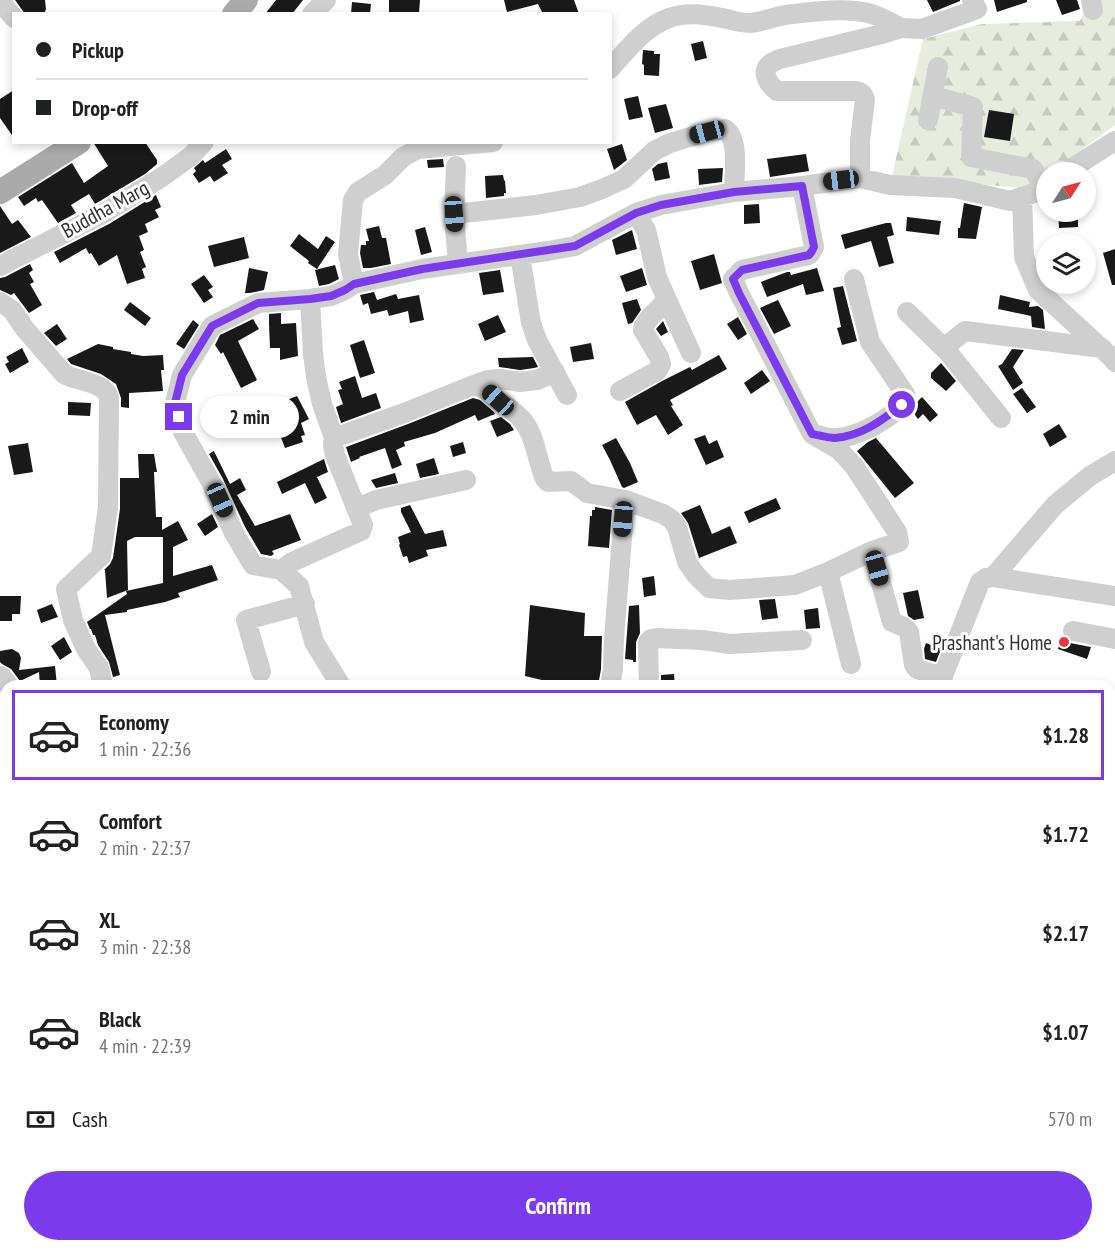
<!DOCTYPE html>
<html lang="en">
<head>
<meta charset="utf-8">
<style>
  :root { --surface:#fff; --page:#f6f6f6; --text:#202124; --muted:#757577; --line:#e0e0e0; --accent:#7c3aed }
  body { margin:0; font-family:"PT Sans Narrow",sans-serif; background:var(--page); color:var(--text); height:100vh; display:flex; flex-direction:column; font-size:22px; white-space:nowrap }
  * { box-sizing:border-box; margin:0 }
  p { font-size:20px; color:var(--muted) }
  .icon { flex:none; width:33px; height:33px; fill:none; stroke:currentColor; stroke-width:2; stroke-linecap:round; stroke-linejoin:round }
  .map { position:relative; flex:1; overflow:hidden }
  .side { position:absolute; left:0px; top:680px; width:1116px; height:572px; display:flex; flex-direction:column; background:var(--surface); border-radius:18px 18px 0 0; box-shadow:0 3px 9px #0003 }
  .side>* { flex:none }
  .banner { position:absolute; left:12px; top:12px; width:600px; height:132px; border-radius:0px; box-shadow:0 3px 9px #0003; display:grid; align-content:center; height:132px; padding:0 24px; background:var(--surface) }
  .needle { width:39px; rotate:54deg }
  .tools { position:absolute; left:1036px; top:162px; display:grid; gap:12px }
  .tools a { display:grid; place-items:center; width:60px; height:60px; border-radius:50%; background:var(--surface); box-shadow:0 3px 9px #0003; font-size:30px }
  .end { position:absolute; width:27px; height:27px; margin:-14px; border:8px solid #7c3aed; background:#fff; box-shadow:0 0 0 3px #fff }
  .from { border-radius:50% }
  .bubble { position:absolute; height:42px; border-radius:21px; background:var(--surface); box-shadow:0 3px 9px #0003; font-size:20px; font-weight:700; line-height:42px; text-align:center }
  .car { position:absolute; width:18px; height:36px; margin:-18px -9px; border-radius:8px; box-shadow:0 0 4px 2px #0007; background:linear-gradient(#222 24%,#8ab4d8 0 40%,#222 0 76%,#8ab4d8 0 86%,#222 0) }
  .banner b { display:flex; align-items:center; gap:21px; height:57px; font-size:22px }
  .banner b+b { border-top:2px solid var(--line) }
  .banner i { width:15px; height:15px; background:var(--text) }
  ul { padding:10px 0 0; list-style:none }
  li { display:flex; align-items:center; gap:18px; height:90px; margin:0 12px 9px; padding:0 12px; border:3px solid transparent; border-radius:0px }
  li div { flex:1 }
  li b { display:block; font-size:22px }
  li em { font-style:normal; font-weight:700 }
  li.active { border-color:var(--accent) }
  li>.icon { width:54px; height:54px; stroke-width:1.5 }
  .pay { display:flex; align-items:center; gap:15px; height:66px; padding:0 24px; font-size:22px }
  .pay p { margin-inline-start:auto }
  .cta { display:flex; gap:12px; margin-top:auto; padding:12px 24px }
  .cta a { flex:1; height:69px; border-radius:36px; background:var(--accent); color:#fff; font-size:24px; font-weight:700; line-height:69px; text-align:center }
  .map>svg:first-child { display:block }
</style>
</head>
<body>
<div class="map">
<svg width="1115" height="1250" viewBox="0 0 1115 1250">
  <defs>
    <pattern id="forest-firs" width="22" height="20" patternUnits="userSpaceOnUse" patternTransform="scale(1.5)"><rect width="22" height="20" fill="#e6ecde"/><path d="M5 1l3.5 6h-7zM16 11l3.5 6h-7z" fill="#c6cbbf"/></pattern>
  </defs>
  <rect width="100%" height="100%" fill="#fff"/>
  <path fill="url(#forest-firs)" d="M1089 0H1115V125L1052 172H1047V176L1030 189 892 176 923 39 982 24 1080 21Z"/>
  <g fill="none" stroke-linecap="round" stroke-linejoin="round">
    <path stroke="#cee2ee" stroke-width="4" d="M1110 788 1115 789
      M0 1056 6 1043"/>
  </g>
  <path fill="#191919" d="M15 0H45L46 9 44 14H25Z
    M276 0H303L292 14H265Z
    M389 0H420L419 13 400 12V14H389Z
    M504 0H574L579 14H543L538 4 507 12Z
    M927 0H960V1L933 12Z
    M994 0H1027V2L997 12Z
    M1056 0H1077L1080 9 1062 15Z
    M352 2 371 4 370 14H351Z
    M703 41 707 58 695 61 691 44Z
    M643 50 654 51V54H660L659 76 644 75V65L642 64Z
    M14 90V138L0 118V99Z
    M638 96 643 117 629 120 624 99Z
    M666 104 673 128 655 133 648 108Z
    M989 110 1014 114 1010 141 984 137Z
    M93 142H145L157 160V164L145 174 95 204 89 194 71 205 76 213 58 223 42 200 38 202 36 198 24 206 18 197 72 163 84 183 108 166Z
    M622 144 627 160 614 170 607 149Z
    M226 149 232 159 222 165 228 173 214 182 210 176 199 183 193 174 196 171 194 168 203 160 205 163Z
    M806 154 809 171 770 177 767 159Z
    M443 159 444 167 428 168 427 160Z
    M667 162 670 178 655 181 652 169 658 164Z
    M723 168 722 182 699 185 698 169Z
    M503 175 504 180 505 181 506 193H504V196L486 198 485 176Z
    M156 195 161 207 155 210 159 217 145 224 148 232 139 236 144 250 140 252 146 267 142 269 145 278 127 284 117 255 99 266 91 253 89 254 86 248 60 263 54 252 109 224Z
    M964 203 982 207 976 239 958 238V228H960Z
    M759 204 760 223 744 224V205Z
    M0 206 12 224 18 220 31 237 0 253Z
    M1058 212H1078V227L1059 228Z
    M907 217 941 221 939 235 906 231Z
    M886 223H891L894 235 887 237 894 263 879 267 871 241 845 249 841 235Z
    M379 226 382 238H386L391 264 371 268H363L360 253 361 245H366V241H369L366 229Z
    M425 227 432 252 421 255 415 230Z
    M632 230 637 249 616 255 612 240Z
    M299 234 318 249 326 236 335 242 317 269 308 263 309 261 290 246Z
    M244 237 249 258 214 267 208 246Z
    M1115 249V285H1112L1103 253Z
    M714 254 722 283 700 290 691 261Z
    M30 264 33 270 29 273 34 282 30 284 42 305 29 313 14 293 11 295 0 290V278L5 277Z
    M335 265 339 279 329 284 319 286 315 270Z
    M249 268 268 272 264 290 250 293H245Z
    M642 268 647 285 626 292 620 276Z
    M817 268 824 291 806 295 803 284 767 297 761 282 787 272H790L791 275Z
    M500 270 504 292 483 295 479 273Z
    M204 275 213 287 208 290 213 297 204 303 191 284Z
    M843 286 857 341 842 345 837 328 841 327 833 288Z
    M374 292 377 300 396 294 398 299 419 295 424 320 410 323 408 311 389 316 387 310 371 314 368 303 363 305 360 295Z
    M1000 295 1030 302 1029 307 1038 306 1043 310 1045 329 1032 327 1031 316 998 309Z
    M637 299 641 310 632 323 628 324 622 303Z
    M778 300 791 326 774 334 760 308Z
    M130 302 151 318 145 326 124 310Z
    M281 313V324L296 323 298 356 280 360V348H270L269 324V314Z
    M498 315 506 332 485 341 478 324Z
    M738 317 747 334 738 340 727 324Z
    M253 319 259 329 238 341 257 380 241 388 223 352 221 354 215 345 220 335Z
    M193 320 199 325 184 349 176 344Z
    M663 321 668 332 661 336 656 329Z
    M57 324 67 339 56 346 44 333Z
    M364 340 375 373 360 378 350 345Z
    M591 343 594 359 573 362 570 347Z
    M98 344 113 347V349L131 352V354L143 356 163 355 164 370H161L163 391 129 393V408L121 407V398L116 384 101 374 71 364 67 359Z
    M22 348 29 362 10 373 5 364 9 362 6 357Z
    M1012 349 1024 350 1013 367 1023 383 1013 390 998 366 1002 364Z
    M719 355 727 369 670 400 673 405 671 406 683 425 668 435 656 415 637 425 625 402 664 380 690 367 692 370Z
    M533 357 538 367 534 368 520 370 499 367 498 358Z
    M941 363 956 381 946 391 931 378V373Z
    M762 370 770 381 751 394 744 383Z
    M355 376 362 398 376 393 381 408 341 423 336 407 343 404 338 390 342 389 339 382Z
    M1022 388 1036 407 1027 413 1013 394Z
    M297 396 309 419 301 423 305 435 301 436 303 442 285 448 278 430 255 437 250 420 257 417 255 412Z
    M922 397 938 415 930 422 923 414 918 419 912 411 918 401Z
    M473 398 480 400 494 412 495 414 478 421 475 415 435 433 404 442 405 446 396 450 402 465 392 469 385 448 359 457 360 458 351 462 346 447 408 424Z
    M68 402 91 403 90 416 68 415Z
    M501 417 510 424 514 430 497 437 490 421Z
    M1059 424 1067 437 1050 447 1043 434Z
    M705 435 709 444 717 440 724 457 706 465 694 439Z
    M616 438 630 463 638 482 624 488 622 487 610 460 602 445Z
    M876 438 914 483 895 498 857 451 868 442Z
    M463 442 466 453 453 457 450 446Z
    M28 443 33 472 14 475 8 446Z
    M214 451 230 484 240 478 246 490 237 495 255 526 290 514 301 540 272 551 274 554 271 556 261 554 245 527 223 479 209 454Z
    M138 454H154L157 472H154L156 517H162V530L178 521 188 540 173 547V576L212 565 218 580 178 593 180 597 165 602 127 610V612L105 615 120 675 113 677 109 662 98 645 95 635H93L91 629H90L87 622 127 594 126 591 163 583V537H135L127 541 128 590 107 598 105 570H104L110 564 113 558 120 509V478H139Z
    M434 458 439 474 420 478 416 464Z
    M324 459 328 472 317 477 327 498 315 504 305 483 282 494 277 482Z
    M395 473 398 483 376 488 371 480Z
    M776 498 781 509 749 523 744 512Z
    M410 505 425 534 443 530 447 546 426 550 428 556 409 563 407 556 403 557 399 545 400 544 398 537 411 532 401 512V508Z
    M700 505 712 534 730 526 737 543 699 558 688 523 681 513Z
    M595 507 612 510 609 548 588 546 590 516H592V510H595Z
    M212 514 218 527 205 536 197 524Z
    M654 576 656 595 644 597 642 578Z
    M918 590 924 618 914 620 908 616 903 593Z
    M0 596H21L20 614H12V621H0Z
    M775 599 778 618 762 620 759 600Z
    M52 604 58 617 41 623 37 610Z
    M530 605 585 613 584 636H602L601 669 598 686H567L525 676Z
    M639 605 640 633 636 642V662H633V660L625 659 629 606Z
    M818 608 820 628 806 629 804 610Z
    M1062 636 1066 640 1070 643 1091 647 1087 659 1058 649Z
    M64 637 72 652 60 660 51 646Z
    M926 643 941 649 936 662 925 659 924 649Z
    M12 649 19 653 21 658 19 670 55 666 57 686H40L39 672 20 681 11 669 2 664 0 662V651Z
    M674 674 675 686H661V675Z"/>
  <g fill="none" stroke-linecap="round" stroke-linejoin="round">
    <path stroke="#cfcfcf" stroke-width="20" d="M1091 0 1093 10
      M0 1 14 18
      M312 14 326 0
      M610 69C627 50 644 27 669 18 689 11 707 15 727 19 734 21 742 23 750 23 762 22 774 17 785 15 810 12 843 7 868 13 880 16 890 22 901 28
      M933 96 973 107 971 157 1033 169 1044 187
      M928 120 938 67
      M456 166 454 214 458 264
      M1066 172 1115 141
      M860 178V141L865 99C863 94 862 92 856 91H777C769 85 760 72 770 64 771 63 779 59 780 59L882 34 901 28 922 29 977 9 972 0
      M802 186 860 178 890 185 955 188 1010 201 1034 193 1047 185
      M1022 197 1024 257 1038 290 1112 358 1115 362
      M454 214 536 205 580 197 602 189 624 179 654 151 670 143 707 132 725 129C740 139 734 175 734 192
      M520 255 531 323 537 340 567 395
      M0 266 104 213 162 177 191 156 204 142
      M354 284 348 254 353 200 358 192 385 175 403 157 418 149 493 142
      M667 300 691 353
      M0 302 12 310 25 329 64 374C78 382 104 381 109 398L108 507 101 556 66 589 73 620 86 649 99 668 103 686
      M907 312 947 351 1001 418
      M947 351 951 342 965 331 1102 348
      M471 386 488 380 500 379 520 382 537 380 555 372
      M620 391 657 371 661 364 659 357 643 330C645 317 659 311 667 300L657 277 646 230 636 213
      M817 435C822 436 827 438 831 438 854 440 894 418 906 399L905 394 870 342 854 279
      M334 438 404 413 471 386C488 387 487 392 499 401 508 407 517 413 524 422 536 438 537 461 545 479L548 482 571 481 587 493 625 500 663 514 671 519 677 527 687 562 696 575 709 588 730 590 795 585 828 572 872 551 899 542 897 532 854 466 838 449 812 434 739 293 733 279 742 270 809 255 812 251 814 247 802 186 734 192 661 205 636 213 575 246 548 251 422 269 354 284 345 290 331 296 310 299 258 303 212 326 182 375 175 403 183 432 212 484 234 533 253 565 281 570 299 586 314 642 341 686
      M357 508 376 500 466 480
      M872 551 892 622 904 627 909 632 914 665 917 669 943 677
      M281 570 292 562 361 531 363 525 335 455 333 445 334 438 322 404 316 377 313 354 310 299
      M828 572 851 664
      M993 577 1055 505 1090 476 1115 461
      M1073 631 1115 639
      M261 672 246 620 305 604
      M0 676 2 677 9 686
      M610 686 613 670 614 638 625 500
      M649 686 648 642 651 639 657 638 702 640 730 644 802 640
      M939 686 980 582 986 578 993 577 1115 596
      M0 774 6 771
      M1110 774 1115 775
      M1110 807H1115
      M0 886 6 880
      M1110 907H1115
      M1110 970H1115
      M0 997 6 982
      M178 1245 179 1250
      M242 1245V1250
      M594 1245 597 1250
      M801 1245 805 1250
      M4 1250V1194L6 1144
      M59 1250 74 1245
      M309 1250V1245
      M612 1250 619 1245
      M1083 1250 1087 1245"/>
    <path stroke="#aaa" stroke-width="24" d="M234 14 246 0
      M0 192 79 142"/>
  </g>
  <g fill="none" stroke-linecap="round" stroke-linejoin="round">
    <path stroke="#7c3aed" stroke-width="8" d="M179 417 175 403 182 375 212 326 258 303 310 299 331 296 345 290 354 284 422 269 575 246 636 213 661 205 734 192 802 186 814 247 812 251 809 255 742 270 733 279 739 293 812 434C819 435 827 438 835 438 862 436 882 420 902 405"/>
  </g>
  <circle fill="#e83645" stroke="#fff" stroke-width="2" cx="1064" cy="642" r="6"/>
  <g text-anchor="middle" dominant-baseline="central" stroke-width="6" stroke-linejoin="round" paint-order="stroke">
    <g font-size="21" fill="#323232" stroke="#fff">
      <text transform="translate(105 209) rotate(-29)">Buddha Marg</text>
    </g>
    <g font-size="21" fill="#323232" stroke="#fff" text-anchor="end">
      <text x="1052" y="642">Prashant's Home</text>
    </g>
  </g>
</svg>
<div class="tools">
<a><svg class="needle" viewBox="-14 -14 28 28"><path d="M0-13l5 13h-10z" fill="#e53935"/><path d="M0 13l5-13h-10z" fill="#757577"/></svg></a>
<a><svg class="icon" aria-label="layers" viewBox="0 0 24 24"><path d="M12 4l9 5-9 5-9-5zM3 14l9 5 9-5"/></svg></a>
</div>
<i class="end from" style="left:902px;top:405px"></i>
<i class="end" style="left:179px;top:417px"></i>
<div class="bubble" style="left:200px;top:396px;width:99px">2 min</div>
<i class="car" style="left:707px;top:132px;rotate:255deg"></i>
<i class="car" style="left:841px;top:180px;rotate:263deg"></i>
<i class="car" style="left:454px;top:214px;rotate:176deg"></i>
<i class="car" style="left:498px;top:400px;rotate:312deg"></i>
<i class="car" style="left:220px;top:500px;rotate:156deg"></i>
<i class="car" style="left:623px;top:519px;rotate:185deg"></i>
<i class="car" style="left:877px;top:568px;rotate:164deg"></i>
<div class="banner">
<b><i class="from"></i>Pickup</b>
<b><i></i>Drop-off</b>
</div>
<section class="side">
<ul>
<li class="active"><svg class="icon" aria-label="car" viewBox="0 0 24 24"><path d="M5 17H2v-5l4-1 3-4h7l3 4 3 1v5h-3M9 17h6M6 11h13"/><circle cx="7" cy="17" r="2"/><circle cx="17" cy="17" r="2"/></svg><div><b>Economy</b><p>1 min · 22:36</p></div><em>$1.28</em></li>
<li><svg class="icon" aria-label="car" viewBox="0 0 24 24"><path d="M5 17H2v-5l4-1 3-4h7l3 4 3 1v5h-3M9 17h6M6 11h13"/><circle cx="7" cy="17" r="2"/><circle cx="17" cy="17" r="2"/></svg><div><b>Comfort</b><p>2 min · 22:37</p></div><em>$1.72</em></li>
<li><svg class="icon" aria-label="car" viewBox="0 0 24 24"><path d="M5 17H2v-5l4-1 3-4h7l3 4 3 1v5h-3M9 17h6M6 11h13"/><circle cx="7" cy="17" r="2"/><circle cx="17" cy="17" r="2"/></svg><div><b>XL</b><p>3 min · 22:38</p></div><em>$2.17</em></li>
<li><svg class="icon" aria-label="car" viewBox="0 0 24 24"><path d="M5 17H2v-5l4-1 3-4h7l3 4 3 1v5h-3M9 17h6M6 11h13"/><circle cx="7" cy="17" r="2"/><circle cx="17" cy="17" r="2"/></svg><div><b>Black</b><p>4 min · 22:39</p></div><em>$1.07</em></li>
</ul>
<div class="pay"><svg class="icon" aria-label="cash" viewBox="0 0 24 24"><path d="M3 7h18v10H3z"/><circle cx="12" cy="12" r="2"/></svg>Cash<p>570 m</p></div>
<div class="cta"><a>Confirm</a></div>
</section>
</div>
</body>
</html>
